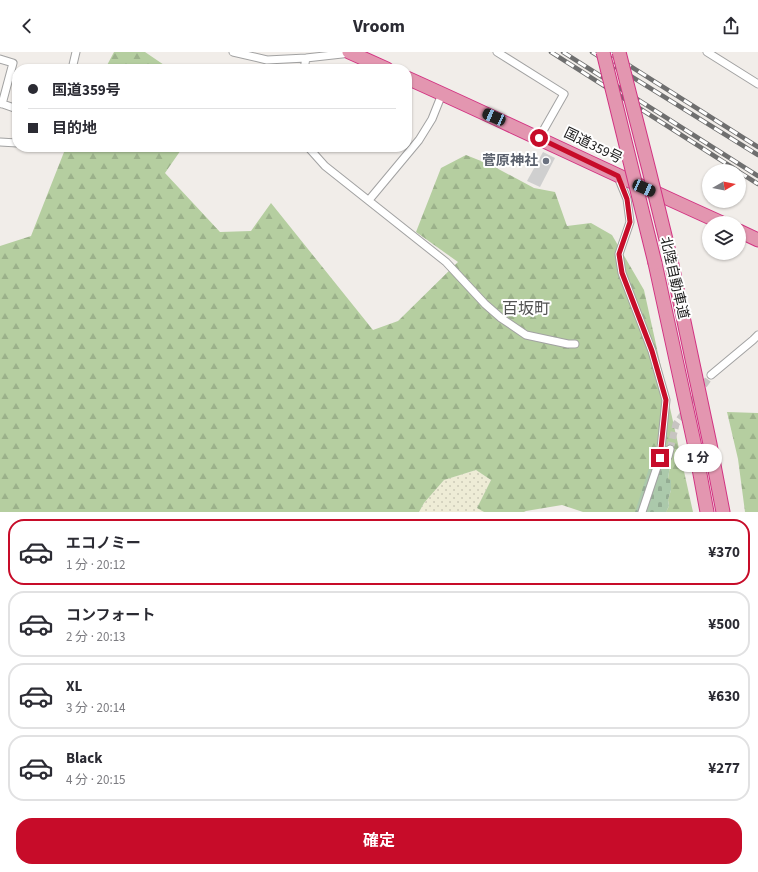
<!DOCTYPE html>
<html lang="ja">
<head>
<meta charset="utf-8">
<style>
  :root { --surface:#fff; --page:#f7f7f7; --text:#2b2b33; --muted:#7c7c81; --line:#e1e1e2; --accent:#c70c29 }
  body { margin:0; font-family:"Source Sans 3","Noto Sans JP",sans-serif; background:var(--page); color:var(--text); height:100vh; display:flex; flex-direction:column; font-size:15px; white-space:nowrap }
  * { box-sizing:border-box; margin:0 }
  p { font-size:13px; color:var(--muted) }
  .icon { flex:none; width:22px; height:22px; fill:none; stroke:currentColor; stroke-width:2; stroke-linecap:round; stroke-linejoin:round }
  .map { position:relative; height:460px; overflow:hidden }
  .side { display:flex; flex-direction:column; background:var(--surface); flex:1 }
  .side>* { flex:none }
  .top-card { position:absolute; left:12px; top:12px; width:400px; height:88px; border-radius:16px; box-shadow:0 1px 3px #0004; display:grid; align-content:center; height:88px; padding:0 16px; background:var(--surface) }
  .needle { width:26px; rotate:81deg }
  .tools { position:absolute; left:702px; top:112px; display:grid; gap:8px }
  .tools a { display:grid; place-items:center; width:44px; height:44px; border-radius:50%; background:var(--surface); box-shadow:0 1px 3px #0004; font-size:20px }
  .end { position:absolute; width:18px; height:18px; margin:-9px; border:5px solid #c70c29; background:#fff; box-shadow:0 0 0 2px #fff }
  .from { border-radius:50% }
  .bubble { position:absolute; height:28px; border-radius:14px; background:var(--surface); box-shadow:0 1px 3px #0004; font-size:13px; font-weight:700; line-height:28px; text-align:center }
  .car { position:absolute; width:12px; height:24px; margin:-12px -6px; border-radius:5px; box-shadow:0 0 3px 1px #0007; background:linear-gradient(#222 24%,#8ab4d8 0 40%,#222 0 76%,#8ab4d8 0 86%,#222 0) }
  .top-card b { display:flex; align-items:center; gap:14px; height:38px; font-size:15px }
  .top-card b+b { border-top:1px solid var(--line) }
  .top-card i { width:10px; height:10px; background:var(--text) }
  ul { padding:7px 0 0; list-style:none }
  li { display:flex; align-items:center; gap:12px; height:66px; margin:0 8px 6px; padding:0 8px; border:2px solid var(--line); border-radius:16px }
  li div { flex:1 }
  li b { display:block; font-size:15px }
  li em { font-style:normal; font-weight:700 }
  li.active { border-color:var(--accent) }
  li>.icon { width:36px; height:36px; stroke-width:1.5 }
  .primary-button { display:flex; gap:8px; margin-top:auto; padding:8px 16px }
  .primary-button a { flex:1; height:46px; border-radius:16px; background:var(--accent); color:#fff; font-size:16px; font-weight:700; line-height:46px; text-align:center }
  header { display:flex; justify-content:space-between; align-items:center; height:52px; padding:0 16px; background:var(--surface); font-size:18px; font-weight:700 }
  .map>svg:first-child { display:block }
</style>
</head>
<body>
<header><svg class="icon" aria-label="back" viewBox="0 0 24 24"><path d="M15 5l-7 7 7 7"/></svg>Vroom<svg class="icon" aria-label="share" viewBox="0 0 24 24"><path d="M12 15V3M7 8l5-5 5 5M5 13v7h14v-7"/></svg></header>
<div class="map">
<svg width="758" height="460" viewBox="0 0 758 460">
  <defs>
    <pattern id="farmland-dots" width="8" height="8" patternUnits="userSpaceOnUse"><rect width="8" height="8" fill="#eeecd6"/><path d="M2 2h.1M6 6h.1" fill="none" stroke="#cccab7" stroke-width="1.8" stroke-linecap="round"/></pattern>
    <pattern id="forest-firs" width="22" height="20" patternUnits="userSpaceOnUse"><rect width="22" height="20" fill="#b5cea0"/><path d="M5 1l3.5 6h-7zM16 11l3.5 6h-7z" fill="#9bb18a"/></pattern>
    <pattern id="cemetery-stones" width="16" height="16" patternUnits="userSpaceOnUse"><rect width="16" height="16" fill="#abc9ab"/><path d="M2 7V4a2 2 0 0 1 4 0v3zM10 15v-3a2 2 0 0 1 4 0v3z" fill="#93ac93"/></pattern>
  </defs>
  <rect width="100%" height="100%" fill="#f1ede9"/>
  <path fill="#cfcfcf" d="M543 100 555 106 540 135 527 129Z"/>
  <path fill="url(#farmland-dots)" d="M476 418 491 428 477 456 484 460H419L424 451 444 428Z"/>
  <path fill="url(#forest-firs)" d="M114 0H145L170 17H105Z
    M66 95H183L165 121 220 180 251 179 271 151 373 278 398 269 458 210 416 180 441 116 466 103 491 113 534 136 555 140 567 174 591 171 612 183 644 238 693 460H666L669 454 668 448 671 438 668 427 670 413 644 460H583L562 453 526 459 524 460H484L477 456 491 428 476 418 444 428 424 451 419 460H0V194L31 184Z
    M727 360 758 361V460H745L738 407Z"/>
  <path fill="url(#cemetery-stones)" d="M652 407 654 408 639 460H635Z
    M657 409 670 413 668 427 671 428V438L668 448 669 454 666 460H644Z"/>
  <g fill="none" stroke-linecap="round" stroke-linejoin="round">
    <path stroke="#c7c4c1" stroke-width="7" stroke-dasharray="7 3.5" stroke-linecap="butt" d="M670 397 676 372 711 323"/>
    <defs>
      <path id="street" d="M233 0 267 8 306 6 351 1
        M497 0 564 42 539 86
        M707 0 758 32
        M0 7 13 11 2 52
        M72 17 76 0
        M304 17 306 6
        M0 51 17 57
        M0 90 17 91
        M308 95 325 114 446 210 485 252 501 266 526 283 568 292H575
        M618 125 627 147 630 170 619 202 622 221 652 299 666 348 660 406 642 460
        M369 148 419 88 432 67 442 42
        M711 323 753 288 758 283
        M660 406 668 405 670 397"/>
      <path id="highway" d="M349 0 387 17
        M407 26C512 73 617 124 722 171
        M739 179 758 188
        M671 208 710 392 723 460
        M655 211 695 395 707 460"/>
    </defs>
    <use href="#street" stroke="#a2a2a2" stroke-width="9"/>
    <use href="#highway" stroke="#d23382" stroke-width="15"/>
    <use href="#street" stroke="#fff" stroke-width="7"/>
    <use href="#highway" stroke="#e396b0" stroke-width="13"/>
    <defs>
      <path id="rail" d="M551 0 738 119
        M563 0 758 124
        M592 0 758 103
        M608 0 758 95
        M739 120 758 132"/>
    </defs>
    <use href="#rail" stroke="#6f6f6f" stroke-width="4.5"/>
    <use href="#rail" stroke="#fff" stroke-width="3" stroke-dasharray="9" stroke-linecap="butt"/>
    <defs>
      <path id="highway-bridge" d="M603 0 655 211
        M619 0 649 118 671 208"/>
    </defs>
    <use href="#highway-bridge" stroke="#d23382" stroke-width="15" stroke-linecap="butt"/>
    <use href="#highway-bridge" stroke="#e396b0" stroke-width="13"/>
  </g>
  <g fill="none" stroke-linecap="round" stroke-linejoin="round">
    <path stroke="#c70c29" stroke-width="5" d="M539 86 618 124 627 147 630 170 619 202 622 221 652 299 666 348 660 406"/>
  </g>
  <circle fill="#6b7280" stroke="#fff" stroke-width="1.5" cx="546" cy="109" r="4"/>
  <g text-anchor="middle" dominant-baseline="central" stroke-width="4" stroke-linejoin="round" paint-order="stroke">
    <g font-size="14" fill="#212121" stroke="#fff">
      <text transform="translate(593 94) rotate(26)">国道359号</text>
      <text transform="translate(674 226) rotate(77)">北陸自動車道</text>
    </g>
    <g font-size="14" font-weight="bold" fill="#5b616d" stroke="#fff" text-anchor="end">
      <text x="538" y="109">菅原神社</text>
    </g>
    <g font-size="16" fill="#545454" stroke="#fff">
      <text x="526" y="257">百坂町</text>
    </g>
  </g>
</svg>
<div class="tools">
<a><svg class="needle" viewBox="-14 -14 28 28"><path d="M0-13l5 13h-10z" fill="#e53935"/><path d="M0 13l5-13h-10z" fill="#7c7c81"/></svg></a>
<a><svg class="icon" aria-label="layers" viewBox="0 0 24 24"><path d="M12 4l9 5-9 5-9-5zM3 14l9 5 9-5"/></svg></a>
</div>
<i class="end from" style="left:539px;top:86px"></i>
<i class="end" style="left:660px;top:406px"></i>
<div class="bubble" style="left:674px;top:392px;width:48px">1 分</div>
<i class="car" style="left:494px;top:65px;rotate:294deg"></i>
<i class="car" style="left:644px;top:136px;rotate:114deg"></i>
<div class="top-card">
<b><i class="from"></i>国道359号</b>
<b><i></i>目的地</b>
</div>
</div>
<section class="side">
<ul>
<li class="active"><svg class="icon" aria-label="car" viewBox="0 0 24 24"><path d="M5 17H2v-5l4-1 3-4h7l3 4 3 1v5h-3M9 17h6M6 11h13"/><circle cx="7" cy="17" r="2"/><circle cx="17" cy="17" r="2"/></svg><div><b>エコノミー</b><p>1 分 · 20:12</p></div><em>¥370</em></li>
<li><svg class="icon" aria-label="car" viewBox="0 0 24 24"><path d="M5 17H2v-5l4-1 3-4h7l3 4 3 1v5h-3M9 17h6M6 11h13"/><circle cx="7" cy="17" r="2"/><circle cx="17" cy="17" r="2"/></svg><div><b>コンフォート</b><p>2 分 · 20:13</p></div><em>¥500</em></li>
<li><svg class="icon" aria-label="car" viewBox="0 0 24 24"><path d="M5 17H2v-5l4-1 3-4h7l3 4 3 1v5h-3M9 17h6M6 11h13"/><circle cx="7" cy="17" r="2"/><circle cx="17" cy="17" r="2"/></svg><div><b>XL</b><p>3 分 · 20:14</p></div><em>¥630</em></li>
<li><svg class="icon" aria-label="car" viewBox="0 0 24 24"><path d="M5 17H2v-5l4-1 3-4h7l3 4 3 1v5h-3M9 17h6M6 11h13"/><circle cx="7" cy="17" r="2"/><circle cx="17" cy="17" r="2"/></svg><div><b>Black</b><p>4 分 · 20:15</p></div><em>¥277</em></li>
</ul>
<div class="primary-button"><a>確定</a></div>
</section>
</body>
</html>
